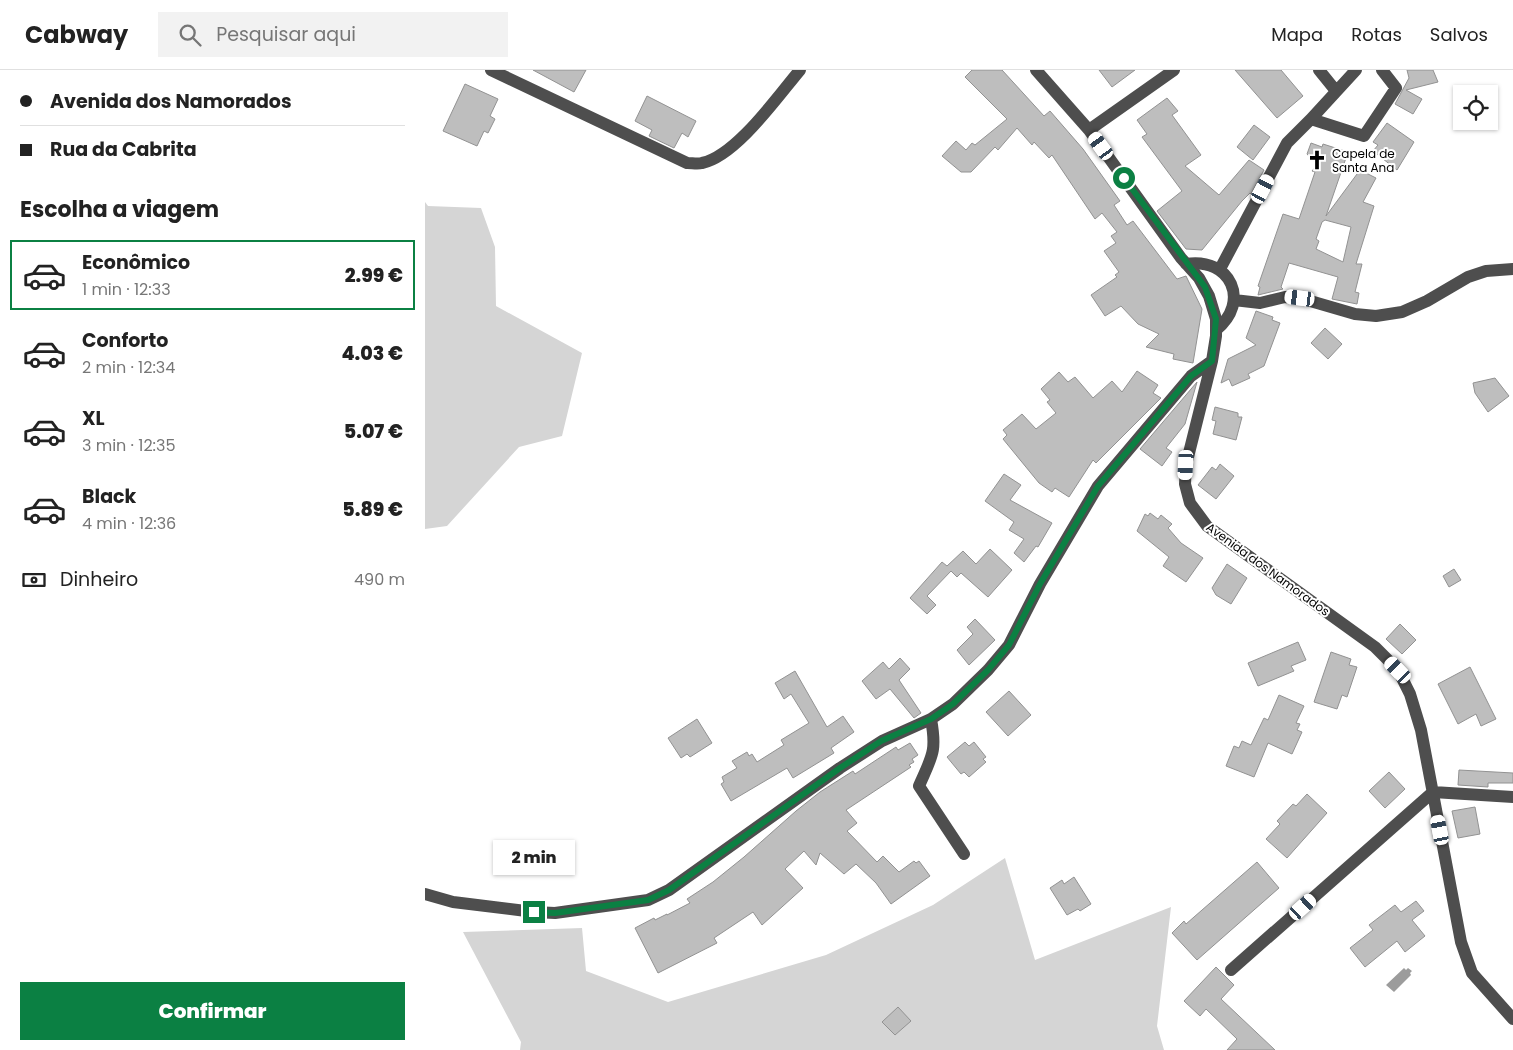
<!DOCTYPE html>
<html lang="pt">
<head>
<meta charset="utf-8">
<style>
  :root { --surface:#fff; --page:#f2f2f2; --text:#222; --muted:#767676; --line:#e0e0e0; --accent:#0b8043 }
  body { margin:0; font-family:Poppins,sans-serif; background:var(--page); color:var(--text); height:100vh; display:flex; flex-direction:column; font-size:19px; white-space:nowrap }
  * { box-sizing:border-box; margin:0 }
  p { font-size:16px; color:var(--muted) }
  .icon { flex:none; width:28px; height:28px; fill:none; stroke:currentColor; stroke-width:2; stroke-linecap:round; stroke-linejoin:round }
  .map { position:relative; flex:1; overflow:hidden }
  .side { display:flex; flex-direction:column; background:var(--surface); width:425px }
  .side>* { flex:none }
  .top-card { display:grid; align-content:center; height:110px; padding:0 20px; background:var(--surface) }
  .controls { position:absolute; left:1028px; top:15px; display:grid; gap:10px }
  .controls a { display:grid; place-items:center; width:45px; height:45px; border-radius:0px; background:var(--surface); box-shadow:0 1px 4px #0004; font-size:25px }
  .end { position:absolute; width:22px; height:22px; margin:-11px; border:6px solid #0b8043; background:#fff; box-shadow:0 0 0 2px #fff }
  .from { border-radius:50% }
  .bubble { position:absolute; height:35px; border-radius:0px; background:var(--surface); box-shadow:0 1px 4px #0004; font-size:16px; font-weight:800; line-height:35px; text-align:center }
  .car { position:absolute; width:15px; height:30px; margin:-15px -8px; border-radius:6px; box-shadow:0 0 4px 1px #0007; background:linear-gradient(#fff 24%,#345 0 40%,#fff 0 76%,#345 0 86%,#fff 0) }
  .top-card b { display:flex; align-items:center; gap:18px; height:48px; font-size:19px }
  .top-card b+b { border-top:1px solid var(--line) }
  .top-card i { width:12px; height:12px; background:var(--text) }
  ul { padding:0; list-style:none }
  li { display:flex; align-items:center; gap:15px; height:70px; margin:0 10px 8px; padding:0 10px; border:2px solid transparent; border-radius:0px }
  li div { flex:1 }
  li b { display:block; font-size:19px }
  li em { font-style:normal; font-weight:800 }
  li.current { border-color:var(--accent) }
  li>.icon { width:45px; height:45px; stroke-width:1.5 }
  h2 { padding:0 20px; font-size:22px; line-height:60px }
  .pay { display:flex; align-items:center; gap:12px; height:55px; padding:0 20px; font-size:19px }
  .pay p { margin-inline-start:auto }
  .primary-button { display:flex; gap:10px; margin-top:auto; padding:10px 20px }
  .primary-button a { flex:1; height:58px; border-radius:0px; background:var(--accent); color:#fff; font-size:20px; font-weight:800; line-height:58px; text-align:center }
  header { display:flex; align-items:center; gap:30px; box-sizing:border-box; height:70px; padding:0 25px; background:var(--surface); border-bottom:1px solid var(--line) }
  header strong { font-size:24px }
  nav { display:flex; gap:28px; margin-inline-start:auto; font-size:18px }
  .search { width:350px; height:45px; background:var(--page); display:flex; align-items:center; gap:12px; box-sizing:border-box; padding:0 18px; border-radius:0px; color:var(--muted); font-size:19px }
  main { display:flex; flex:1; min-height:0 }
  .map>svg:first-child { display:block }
</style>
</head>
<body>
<header>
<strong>Cabway</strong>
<div class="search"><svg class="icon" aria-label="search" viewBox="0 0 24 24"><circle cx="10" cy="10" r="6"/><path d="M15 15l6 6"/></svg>Pesquisar aqui</div>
<nav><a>Mapa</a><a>Rotas</a><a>Salvos</a></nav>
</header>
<main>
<section class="side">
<div class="top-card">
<b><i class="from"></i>Avenida dos Namorados</b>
<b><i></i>Rua da Cabrita</b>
</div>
<h2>Escolha a viagem</h2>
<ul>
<li class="current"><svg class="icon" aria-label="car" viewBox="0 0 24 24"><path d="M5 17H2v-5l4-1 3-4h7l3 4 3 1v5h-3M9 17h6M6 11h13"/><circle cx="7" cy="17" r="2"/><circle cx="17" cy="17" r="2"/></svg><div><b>Econômico</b><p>1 min · 12:33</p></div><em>2.99 €</em></li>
<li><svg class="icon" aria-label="car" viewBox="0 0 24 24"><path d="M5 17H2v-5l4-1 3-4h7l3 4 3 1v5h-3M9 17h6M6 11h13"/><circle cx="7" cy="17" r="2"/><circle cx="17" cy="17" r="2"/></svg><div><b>Conforto</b><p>2 min · 12:34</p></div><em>4.03 €</em></li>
<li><svg class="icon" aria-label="car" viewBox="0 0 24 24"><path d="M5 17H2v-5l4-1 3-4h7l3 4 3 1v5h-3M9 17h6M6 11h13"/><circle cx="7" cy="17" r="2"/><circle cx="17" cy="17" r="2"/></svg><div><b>XL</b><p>3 min · 12:35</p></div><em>5.07 €</em></li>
<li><svg class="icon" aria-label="car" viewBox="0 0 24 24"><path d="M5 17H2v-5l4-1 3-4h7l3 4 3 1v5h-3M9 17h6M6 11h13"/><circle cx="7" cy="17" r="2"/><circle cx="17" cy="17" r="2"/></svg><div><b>Black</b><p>4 min · 12:36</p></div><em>5.89 €</em></li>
</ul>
<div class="pay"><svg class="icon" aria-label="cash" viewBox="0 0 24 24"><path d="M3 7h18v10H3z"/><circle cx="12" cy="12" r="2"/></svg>Dinheiro<p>490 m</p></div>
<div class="primary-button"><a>Confirmar</a></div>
</section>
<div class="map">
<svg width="1088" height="980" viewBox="0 0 1088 980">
  <rect width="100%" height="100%" fill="#fff"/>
  <path fill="#d5d5d5" d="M0 132 3 136 56 138 70 177 71 236 157 283 137 366 94 377 22 456 0 459Z
    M580 788 610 890 746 837 732 956 739 980H95L96 972 38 862 157 858 161 901 243 932 401 885 508 835Z"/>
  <path fill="#9c9c9c" d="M979 898 981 900 983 898 987 901 985 903 986 905 969 922 961 915Z"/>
  <path fill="#bebebe" stroke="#929292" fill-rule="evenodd" d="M108 0H161L149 22Z
    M547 0H577L619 46 625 41 658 79 695 131 689 135 702 155 708 151 752 209 761 206 777 239 768 293 748 289 749 284 721 277 734 264 713 254 696 236 680 246 666 225 692 207 690 205 694 202 679 181 691 173 686 166 692 162 677 143 670 149 627 85 624 88 609 72 607 75 592 58 573 80 570 77 546 102H536L517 86 531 71 541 80 547 73 550 75 582 49 540 7Z
    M674 0H710L687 17Z
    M810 0H856L878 26 852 48Z
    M982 0H1008L1013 12 981 20 997 29 988 44 970 34 984 8Z
    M40 14 73 29 65 46 70 49 63 63 59 61 52 76 18 61Z
    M222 26 271 51 263 67 257 63 249 78 224 66 227 60 210 51Z
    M742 28 753 41 747 45 776 85 760 96 794 125 824 90 839 100 826 124 825 123 817 131 777 180 761 179 732 141 757 121 717 67 722 64 712 50Z
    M962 53 989 72 972 100 948 81 953 75 948 72Z
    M829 55 845 67 828 90 812 77Z
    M886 73 897 77 898 74 923 82 901 146 935 100 951 108 938 132 949 136 931 194H937L930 222 934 223 932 234 907 229 913 207 864 193 856 217 858 219 833 225 835 217 833 216 858 144 874 149 890 102 887 101 892 95 882 84ZM900 150 926 157 918 192 891 179 894 171 891 169 897 152Z
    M831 241 848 247 847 250 855 253 839 296 823 304 825 308 807 316 804 309 796 313 803 289 831 275 821 268Z
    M900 258 917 274 903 289 886 273Z
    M712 301 733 315 728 323 736 328 671 393 668 390 644 427 630 418 627 422 614 413 578 369 582 365 578 360 597 344 611 359 631 343 622 332 625 330 616 319 634 302 643 312 650 307 668 328 687 311 697 322Z
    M1070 308 1084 326 1063 342 1050 323 1048 313Z
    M772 312 760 354 741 378 747 382 737 396 715 379Z
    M790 337 813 343V347H817L811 370 788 364 791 351 787 350Z
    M795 394 809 406 791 429 773 415 787 397 791 400Z
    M579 404 596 415 585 430 627 453 613 477 611 476 599 492 589 483 599 469 584 460 589 452 560 431Z
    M725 443 733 449 736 445 747 454 743 458 756 473 778 488 761 512 738 496 744 487 712 461 720 444 723 446Z
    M565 479 587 500 563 527 536 503 532 507 526 501 502 526 511 535 502 544 485 528 517 492 522 496 538 481 551 494Z
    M802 494 822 508 806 534 791 525 787 518Z
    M1029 499 1036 510 1024 517 1018 506Z
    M550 549 570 570 544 595 532 580 548 564 542 557Z
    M975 554 991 570 977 584 961 569Z
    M873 572 881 590 866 596 869 601 833 616 823 593Z
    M906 582 926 589 924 595 932 597 922 627 917 625 912 639 889 632Z
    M475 588 485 599 474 610 496 643 489 648 465 619 451 629 437 611 458 592 464 599Z
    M1045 597 1071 649 1056 656 1051 644 1033 654 1013 614Z
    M370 601 402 657 418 646 429 662 406 678 409 683 368 708 362 698 306 731 296 714 299 712 297 707 312 698 307 691 322 682 324 686 327 684 332 692 359 675 356 670 384 653 366 624 359 629 350 613Z
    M584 621 606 645 583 666 561 642Z
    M854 625 879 636 871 653 875 654 872 660 877 662 867 684 843 673 829 707 801 696 809 676 814 678 817 671 826 675 839 648 843 650Z
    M272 649 287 673 265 687 262 684 256 688 243 668Z
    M540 672 544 676 549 672 561 687 558 689 561 692 544 707 539 702 536 704 522 687Z
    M485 673 493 685 487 689 489 692 484 695 486 697 421 740 432 753 422 761 452 792 458 786 474 802 489 791 491 793 494 791 505 806 466 834 451 813 431 794 419 804 395 783 391 795 379 781 360 799 378 818 337 855 328 842 289 868 292 873 233 903 210 858 229 848 230 850 242 844V845L265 833 262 829 288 812 319 787 371 741 395 722 428 701 430 704 471 677 473 680Z
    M1034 700 1088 703V713H1063V717L1033 715Z
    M964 702 980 719 960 738 944 721Z
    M882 724 902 743 862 788 841 769 855 754 852 751 868 734 871 736Z
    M1050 737 1055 764 1033 768 1027 741Z
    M832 792 854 818 772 890 747 863 759 851 761 854Z
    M649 807 666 834 655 841 653 839 642 845 625 818 637 810 639 814Z
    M991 831 999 841 987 850 1000 866 980 882 972 871 940 897 925 878 948 860 944 855 970 835 976 842Z
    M791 897 809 915 796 929 850 980H802L812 969 781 939 775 946 759 931Z
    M473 937 486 951 470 965 457 952Z"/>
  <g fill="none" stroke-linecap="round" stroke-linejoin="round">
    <path stroke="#4e4e4e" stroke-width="12" d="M66 0 262 93C267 93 273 94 277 93 311 86 353 26 375 0
      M611 0 664 60 756 188 774 208 784 226 791 249V266L787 291 761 395 760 414 765 433 782 456 950 577 973 600 985 624 996 660 1036 872 1047 903 1088 949
      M894 0 911 21
      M931 0 886 49 939 66 971 18 957 0
      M664 60 749 0
      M761 194C806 187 826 232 791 260
      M795 199 862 73 886 49
      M809 230 835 233 860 227 875 228 930 244 951 246 977 242 1002 231 1043 207 1061 201 1088 199
      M506 649C512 682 507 686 494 716L539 784
      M0 824 28 832 109 842 130 843 223 830 244 820 415 698 457 671 506 649 528 634 563 600 584 575 615 514 673 416 766 306 787 291
      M806 900 1008 722 1088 727"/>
  </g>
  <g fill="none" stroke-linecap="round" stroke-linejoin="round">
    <path stroke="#0b8043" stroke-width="6" d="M109 842 130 843 223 830 244 820 415 698 456 671 506 649 528 634 563 600 584 575 615 514 673 416 766 306 787 291 791 249 780 217 699 108"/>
  </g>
  <defs>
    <symbol id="church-bare" viewBox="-9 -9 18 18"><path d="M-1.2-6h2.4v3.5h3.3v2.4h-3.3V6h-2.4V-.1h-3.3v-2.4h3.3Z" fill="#000" stroke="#fff" stroke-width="2.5" paint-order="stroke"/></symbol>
  </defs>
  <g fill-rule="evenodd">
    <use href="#church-bare" x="878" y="76" width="28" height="28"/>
  </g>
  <g text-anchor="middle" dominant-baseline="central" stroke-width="4" stroke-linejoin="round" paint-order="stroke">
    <g font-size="12" fill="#000" stroke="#fff" text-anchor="start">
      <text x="907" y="83">Capela de<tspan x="907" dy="14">Santa Ana</tspan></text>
    </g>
    <g font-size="12" fill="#000" stroke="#fff">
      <text transform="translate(843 499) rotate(36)">Avenida dos Namorados</text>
    </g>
  </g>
</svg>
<div class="controls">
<a><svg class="icon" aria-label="locate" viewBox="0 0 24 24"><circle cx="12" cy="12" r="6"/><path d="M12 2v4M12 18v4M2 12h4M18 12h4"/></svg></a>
</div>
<i class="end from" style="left:699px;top:108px"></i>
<i class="end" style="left:109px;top:842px"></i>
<div class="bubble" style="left:68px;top:770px;width:82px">2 min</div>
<i class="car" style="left:676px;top:76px;rotate:324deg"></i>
<i class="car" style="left:838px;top:119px;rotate:28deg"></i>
<i class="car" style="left:875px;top:228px;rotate:277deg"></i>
<i class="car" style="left:761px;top:395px;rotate:183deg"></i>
<i class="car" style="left:973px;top:600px;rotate:316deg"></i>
<i class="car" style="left:1015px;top:760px;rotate:349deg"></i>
<i class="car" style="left:878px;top:837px;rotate:48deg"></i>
</div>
</main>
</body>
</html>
